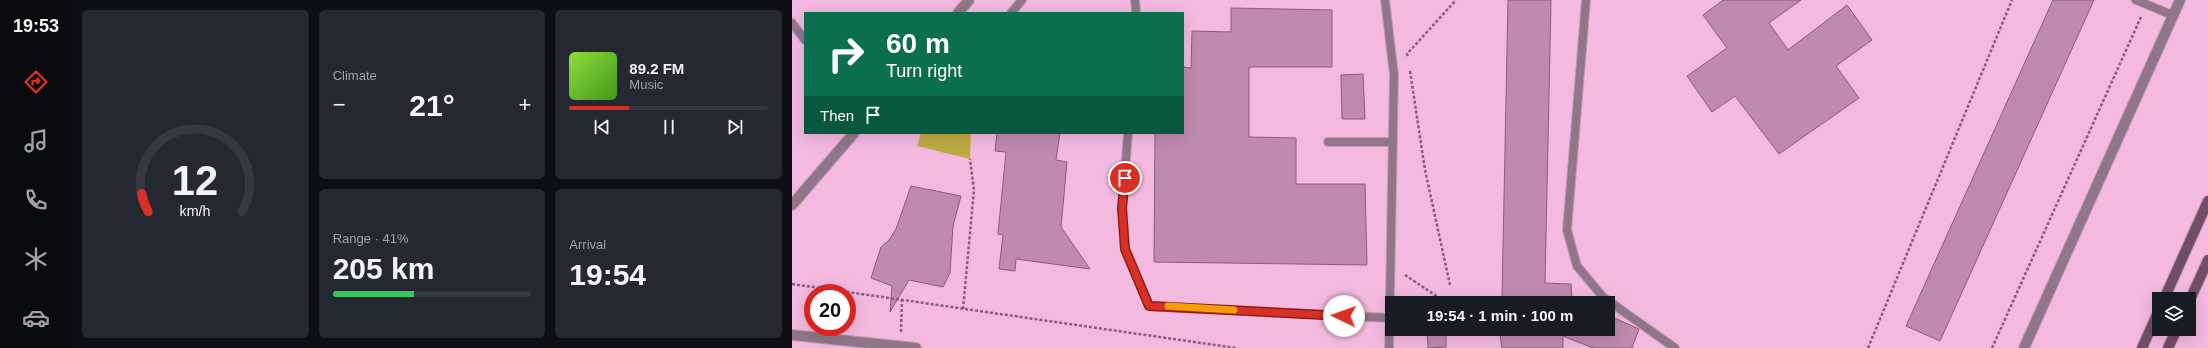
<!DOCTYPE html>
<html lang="en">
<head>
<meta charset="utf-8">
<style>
  :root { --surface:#171b24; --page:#242831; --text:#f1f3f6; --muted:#9ea1a6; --line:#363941; --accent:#d93025 }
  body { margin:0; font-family:Helvetica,sans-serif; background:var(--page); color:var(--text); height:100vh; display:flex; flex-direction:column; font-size:15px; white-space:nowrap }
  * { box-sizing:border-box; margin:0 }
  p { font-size:13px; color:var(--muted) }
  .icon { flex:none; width:22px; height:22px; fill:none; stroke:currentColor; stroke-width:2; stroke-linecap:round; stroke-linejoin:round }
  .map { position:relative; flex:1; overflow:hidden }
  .side { display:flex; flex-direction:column; gap:10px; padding:10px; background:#0d0f14; width:720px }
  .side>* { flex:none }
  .guide { position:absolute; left:12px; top:12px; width:380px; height:122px; border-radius:0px; box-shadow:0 4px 16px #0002; background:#0b6e4f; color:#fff; overflow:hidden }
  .fabs { position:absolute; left:1360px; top:292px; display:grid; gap:8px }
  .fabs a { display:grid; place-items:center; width:44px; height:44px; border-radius:0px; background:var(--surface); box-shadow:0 4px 16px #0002; font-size:20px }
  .speed { position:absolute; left:12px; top:284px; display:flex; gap:8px; font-size:20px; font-weight:700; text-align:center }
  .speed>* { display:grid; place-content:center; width:52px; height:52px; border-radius:50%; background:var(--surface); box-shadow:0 4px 16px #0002; line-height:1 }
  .speed .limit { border:6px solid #d22; background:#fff; color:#111 }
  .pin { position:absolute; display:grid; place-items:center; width:34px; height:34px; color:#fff; margin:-17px; border:2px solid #fff; border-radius:50%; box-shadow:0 1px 4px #0007 }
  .me { position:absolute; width:44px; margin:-22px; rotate:273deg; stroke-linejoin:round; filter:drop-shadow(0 0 3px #0008) }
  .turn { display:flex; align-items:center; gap:14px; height:84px; padding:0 16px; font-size:18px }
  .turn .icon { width:52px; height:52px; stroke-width:2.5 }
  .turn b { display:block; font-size:28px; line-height:34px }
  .then { display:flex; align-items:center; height:38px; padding:0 16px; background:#0003; gap:8px; font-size:15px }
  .big { font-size:30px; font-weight:700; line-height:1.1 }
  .side .card { flex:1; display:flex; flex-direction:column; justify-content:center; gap:6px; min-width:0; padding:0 14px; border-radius:6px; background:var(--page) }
  .side .dial { align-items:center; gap:0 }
  .dial svg { height:104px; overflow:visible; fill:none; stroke:var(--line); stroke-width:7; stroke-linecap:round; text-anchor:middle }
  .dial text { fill:var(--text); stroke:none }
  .song { display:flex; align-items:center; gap:12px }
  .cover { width:48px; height:48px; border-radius:6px; background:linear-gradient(135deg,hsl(90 70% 55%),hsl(100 70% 35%)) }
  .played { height:4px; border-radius:2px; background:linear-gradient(90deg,var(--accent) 30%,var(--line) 30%) }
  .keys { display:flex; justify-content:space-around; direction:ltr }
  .heat { display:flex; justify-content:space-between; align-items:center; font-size:22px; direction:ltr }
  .charge { height:6px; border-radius:3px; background:linear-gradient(90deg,#34c759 41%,var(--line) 0) }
  .side .tiles { flex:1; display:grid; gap:10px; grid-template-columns:repeat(3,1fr) }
  .card:first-child { grid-row:span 2 }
  .trip { position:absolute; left:593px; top:296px; width:230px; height:40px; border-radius:0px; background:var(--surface); box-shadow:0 4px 16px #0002; font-weight:700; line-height:40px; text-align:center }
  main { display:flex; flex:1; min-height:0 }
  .tab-bar { display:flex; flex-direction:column; width:72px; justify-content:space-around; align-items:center; background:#090b0e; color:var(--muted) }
  .tab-bar .icon { width:28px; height:28px }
  .tab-bar .selected { color:var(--accent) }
  .tab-bar b { font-size:18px; color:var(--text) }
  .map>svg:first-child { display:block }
</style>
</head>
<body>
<main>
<nav class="tab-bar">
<b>19:53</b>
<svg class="icon selected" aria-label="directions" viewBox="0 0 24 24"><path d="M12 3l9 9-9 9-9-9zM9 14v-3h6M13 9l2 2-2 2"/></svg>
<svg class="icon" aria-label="music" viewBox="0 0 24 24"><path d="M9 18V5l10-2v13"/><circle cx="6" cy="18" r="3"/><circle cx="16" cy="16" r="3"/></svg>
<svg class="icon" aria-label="phone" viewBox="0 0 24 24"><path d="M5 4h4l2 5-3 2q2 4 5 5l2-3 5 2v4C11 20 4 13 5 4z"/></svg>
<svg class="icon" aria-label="climate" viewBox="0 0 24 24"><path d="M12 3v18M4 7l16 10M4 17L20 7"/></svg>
<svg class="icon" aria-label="car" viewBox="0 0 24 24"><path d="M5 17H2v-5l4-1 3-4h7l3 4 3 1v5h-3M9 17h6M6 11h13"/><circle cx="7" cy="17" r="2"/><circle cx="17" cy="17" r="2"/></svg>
</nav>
<section class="side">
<div class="tiles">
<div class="card dial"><svg viewBox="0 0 100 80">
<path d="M14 69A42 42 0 1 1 86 69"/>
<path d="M14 69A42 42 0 0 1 9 55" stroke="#d93025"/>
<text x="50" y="56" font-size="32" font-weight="700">12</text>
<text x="50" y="72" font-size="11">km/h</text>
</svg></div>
<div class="card"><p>Climate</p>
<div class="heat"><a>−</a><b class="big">21°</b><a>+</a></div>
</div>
<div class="card">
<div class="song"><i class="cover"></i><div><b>89.2 FM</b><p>Music</p></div></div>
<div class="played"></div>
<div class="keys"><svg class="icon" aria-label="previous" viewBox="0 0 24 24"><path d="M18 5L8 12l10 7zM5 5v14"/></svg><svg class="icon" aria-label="pause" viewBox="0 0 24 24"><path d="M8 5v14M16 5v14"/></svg><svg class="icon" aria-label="next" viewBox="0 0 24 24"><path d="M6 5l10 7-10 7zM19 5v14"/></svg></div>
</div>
<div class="card"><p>Range · 41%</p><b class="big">205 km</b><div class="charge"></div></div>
<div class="card"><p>Arrival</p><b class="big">19:54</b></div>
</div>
</section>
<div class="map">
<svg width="1416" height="348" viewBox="0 0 1416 348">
  <rect width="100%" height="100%" fill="#f3b9df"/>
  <!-- green -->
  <path fill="#bdab42" d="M 129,133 L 179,133 L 178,159 L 125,146 Z"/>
  <!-- building -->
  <g fill="#c089ae" stroke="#8e5a7d">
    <path d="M 716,0 L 759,0 L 753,283 L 779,284 L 780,299 L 788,303 L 705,303 L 704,300 L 710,298 Z"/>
    <path d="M 931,0 L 1009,0 L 977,23 L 996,50 L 1055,5 L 1080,40 L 1044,66 L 1067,98 L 987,154 L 943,96 L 920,112 L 895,76 L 935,48 L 911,15 Z"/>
    <path d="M 1261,0 L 1302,0 L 1148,341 L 1114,326 Z"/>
    <path d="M 439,8 L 540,10 L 540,67 L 457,67 L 457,137 L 504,138 L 504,184 L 573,184 L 575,265 L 362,262 L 363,133 L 391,133 L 391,67 L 399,68 L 400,31 L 439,32 Z"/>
    <path d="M 571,74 L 573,119 L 550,119 L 549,75 Z"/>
    <path d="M 205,133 L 268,133 L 264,160 L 275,162 L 269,227 L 298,269 L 224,259 L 223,271 L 207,269 L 211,235 L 206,234 L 214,152 L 203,151 Z"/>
    <path d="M 119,186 L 169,196 L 161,226 L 158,273 L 151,287 L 117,280 L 98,312 L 100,286 L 79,278 L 89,247 L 97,240 L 104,229 Z"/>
    <path d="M 816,315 L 847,329 L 840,348 L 801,348 L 771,336 L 771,348 L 710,348 L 707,329 L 816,329 Z"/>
    <path d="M 635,329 L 654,329 L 654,347 L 636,348 Z"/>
  </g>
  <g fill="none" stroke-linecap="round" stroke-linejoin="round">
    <defs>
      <g id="service">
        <path d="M 343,0 L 344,13"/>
        <path d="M 593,0 L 602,75 L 597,348"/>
        <path d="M 794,0 L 775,230 L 785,266 L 811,297 L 883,348"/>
        <path d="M 1344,0 L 1380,15"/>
        <path d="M 219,13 L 230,0"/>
        <path d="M 0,23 L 13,40"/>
        <path d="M 336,133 L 330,208 L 333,249 L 357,306 L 598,318"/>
        <path d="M 536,142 L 601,142"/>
      </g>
      <g id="minor">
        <path d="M 166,13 L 177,0"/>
        <path d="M 0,205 L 62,133"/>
        <path d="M 0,335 L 124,348"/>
        <path d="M 1232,348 L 1388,0"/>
      </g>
      <g id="secondary">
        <path d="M 1372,299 L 1416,201"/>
        <path d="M 1397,302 L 1416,260"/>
        <path d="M 1350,348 L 1367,310"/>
        <path d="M 1376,348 L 1385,329"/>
      </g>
    </defs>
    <!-- service casing -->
    <use href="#service" stroke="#cb99ba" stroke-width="10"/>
    <!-- minor casing -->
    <use href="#minor" stroke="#cb99ba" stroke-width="12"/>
    <!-- secondary casing -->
    <use href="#secondary" stroke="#cb99ba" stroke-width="12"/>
    <!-- path -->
    <g stroke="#855f78" stroke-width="2.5" stroke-dasharray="3 2" stroke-linecap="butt">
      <path d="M 616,56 L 615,54 L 664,0"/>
      <path d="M 618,71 L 633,170 L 658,285"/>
      <path d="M 613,275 L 655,303"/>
      <path d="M 0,284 L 444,348"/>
      <path d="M 171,309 L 182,190 L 178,159"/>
      <path d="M 109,332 L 110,300"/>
      <path d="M 1076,348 L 1220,0"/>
      <path d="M 1200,348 L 1349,17"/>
    </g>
    <!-- service -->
    <use href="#service" stroke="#907787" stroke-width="8"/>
    <!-- minor -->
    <use href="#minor" stroke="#907787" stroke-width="10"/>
    <!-- secondary -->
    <use href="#secondary" stroke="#704e65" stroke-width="10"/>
  </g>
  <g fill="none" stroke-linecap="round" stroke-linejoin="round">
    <defs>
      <path id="route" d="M 333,178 L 330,208 L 333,249 L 357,306 L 552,316"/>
    </defs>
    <!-- route casing -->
    <use href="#route" stroke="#8d1f18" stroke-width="10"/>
    <!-- route -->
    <use href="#route" stroke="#d93025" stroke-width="7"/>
    <!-- slow -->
    <path stroke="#f59e0b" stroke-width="7" d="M 376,306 L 442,310"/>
  </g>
</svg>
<div class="fabs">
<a><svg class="icon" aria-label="layers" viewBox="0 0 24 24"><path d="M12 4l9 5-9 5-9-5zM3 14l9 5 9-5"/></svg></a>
</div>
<div class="speed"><div class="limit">20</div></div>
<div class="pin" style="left:333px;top:178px;background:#d93025"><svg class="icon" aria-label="arrive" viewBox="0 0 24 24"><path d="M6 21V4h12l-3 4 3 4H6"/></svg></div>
<svg class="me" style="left:552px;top:316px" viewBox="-20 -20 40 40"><circle r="19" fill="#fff"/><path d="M0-13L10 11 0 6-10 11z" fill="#d93025"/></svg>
<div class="trip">19:54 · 1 min · 100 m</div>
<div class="guide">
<div class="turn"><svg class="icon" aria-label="right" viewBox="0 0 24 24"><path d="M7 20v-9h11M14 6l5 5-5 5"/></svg><div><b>60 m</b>Turn right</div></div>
<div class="then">Then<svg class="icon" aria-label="arrive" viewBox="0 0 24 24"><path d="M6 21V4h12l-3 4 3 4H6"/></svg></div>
</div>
</div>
</main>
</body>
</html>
